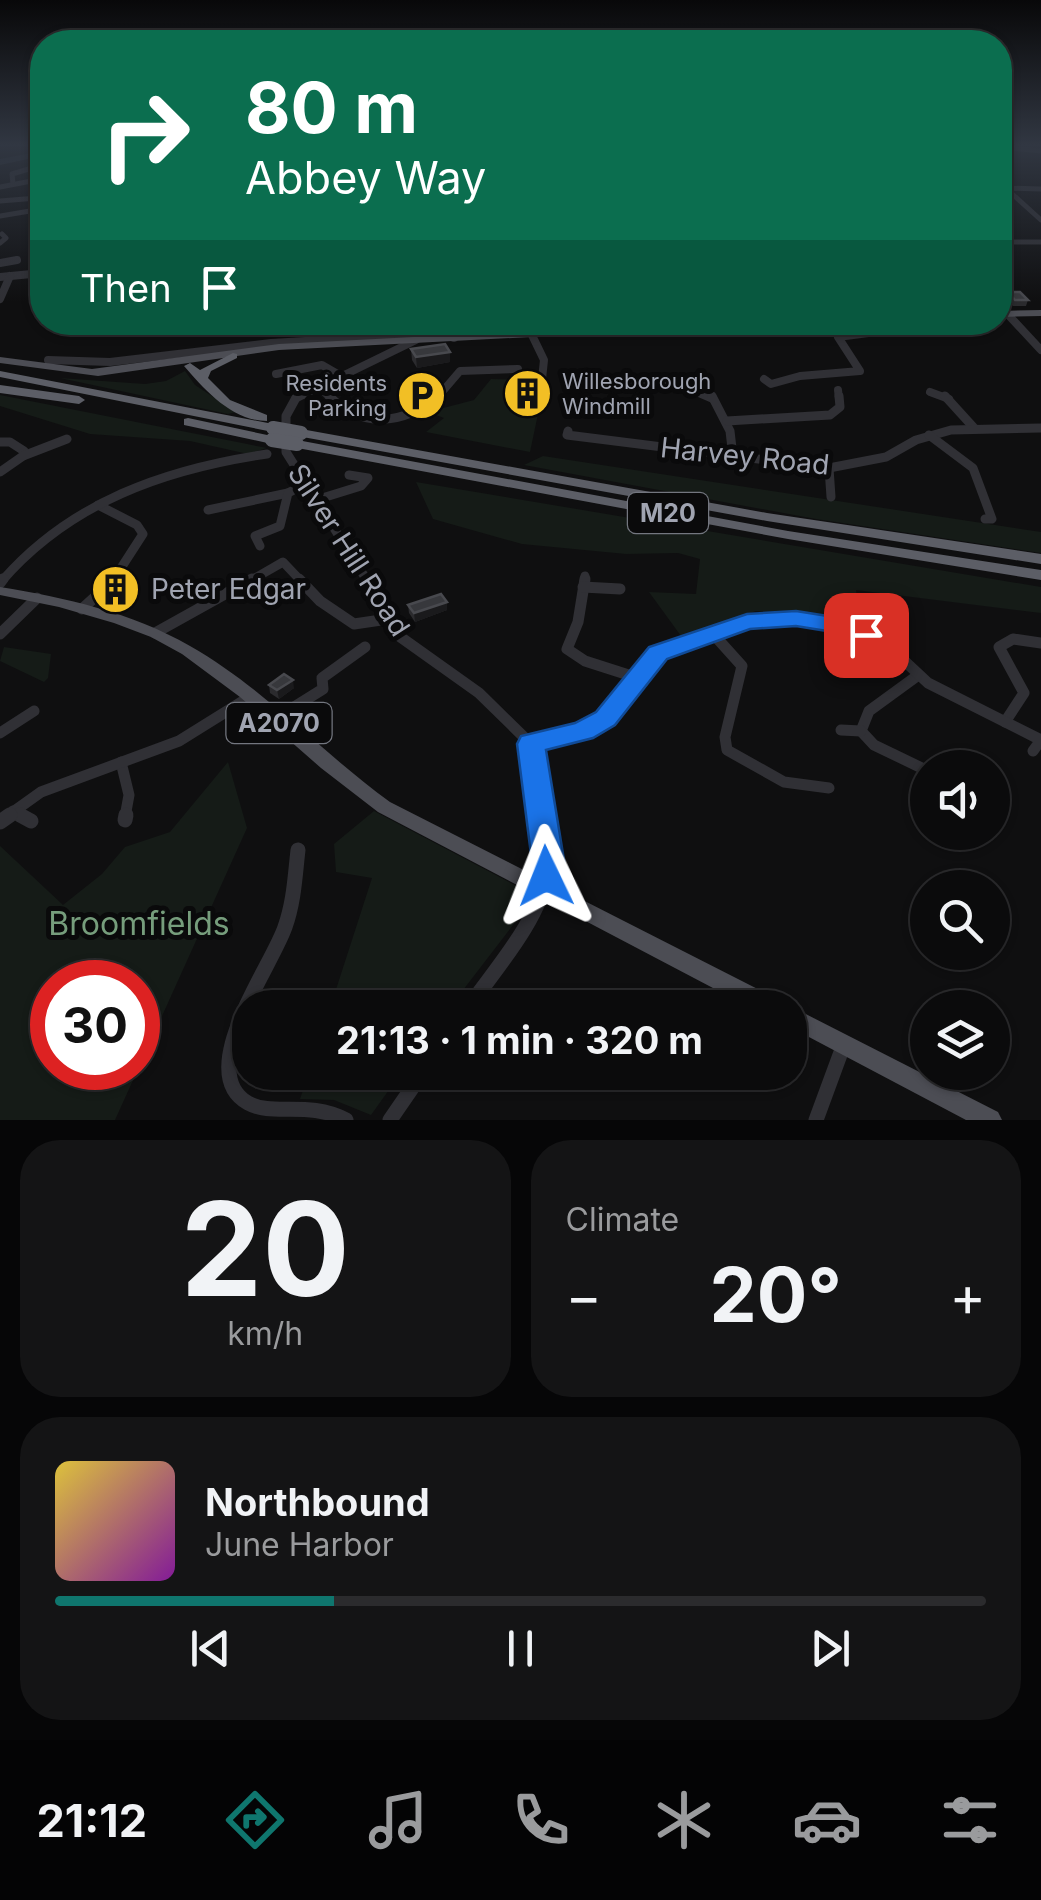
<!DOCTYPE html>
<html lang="en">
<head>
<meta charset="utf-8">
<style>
  :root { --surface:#0b0b0c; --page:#141415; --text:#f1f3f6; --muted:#9a9b9d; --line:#2b2b2d; --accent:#0f766e }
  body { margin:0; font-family:Inter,sans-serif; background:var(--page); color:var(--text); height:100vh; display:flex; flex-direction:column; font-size:38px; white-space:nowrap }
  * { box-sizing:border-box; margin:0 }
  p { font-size:32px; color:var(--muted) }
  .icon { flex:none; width:55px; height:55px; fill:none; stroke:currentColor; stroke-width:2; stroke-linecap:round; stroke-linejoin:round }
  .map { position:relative; height:1120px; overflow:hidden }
  .side { display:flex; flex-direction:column; gap:20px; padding:20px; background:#060607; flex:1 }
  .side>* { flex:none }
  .guide { position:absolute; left:30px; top:30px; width:982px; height:305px; border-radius:40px; box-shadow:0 2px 8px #0004,0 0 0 2px var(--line); background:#0b6e4f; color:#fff; overflow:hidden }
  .controls { position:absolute; left:910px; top:750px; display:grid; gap:20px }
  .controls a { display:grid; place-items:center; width:100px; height:100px; border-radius:50%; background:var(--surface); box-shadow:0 2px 8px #0004,0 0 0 2px var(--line); font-size:50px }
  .speed { position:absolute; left:30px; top:960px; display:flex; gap:20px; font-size:50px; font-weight:700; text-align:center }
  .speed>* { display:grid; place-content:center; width:130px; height:130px; border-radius:50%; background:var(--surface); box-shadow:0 2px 8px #0004,0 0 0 2px var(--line); line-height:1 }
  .speed .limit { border:15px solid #d22; background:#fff; color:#111 }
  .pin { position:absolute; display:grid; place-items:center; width:85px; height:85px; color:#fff; margin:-42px; border-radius:20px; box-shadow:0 5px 15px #0006 }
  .me { position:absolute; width:110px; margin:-55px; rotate:358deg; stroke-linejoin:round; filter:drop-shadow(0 0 8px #0008) }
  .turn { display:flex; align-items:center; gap:35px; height:210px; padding:0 50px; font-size:45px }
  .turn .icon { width:130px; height:130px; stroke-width:2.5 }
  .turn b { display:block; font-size:70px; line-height:85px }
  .then { display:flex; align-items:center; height:95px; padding:0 50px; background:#0003; gap:20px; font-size:38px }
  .big { font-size:75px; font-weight:700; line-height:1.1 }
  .side .card { flex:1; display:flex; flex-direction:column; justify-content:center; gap:15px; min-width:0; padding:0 35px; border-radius:40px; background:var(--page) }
  .side .dial { align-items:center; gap:0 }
  .dial b { font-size:130px; line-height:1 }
  .song { display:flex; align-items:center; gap:30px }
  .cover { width:120px; height:120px; border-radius:15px; background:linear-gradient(135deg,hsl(50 70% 55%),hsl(290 70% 35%)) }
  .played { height:10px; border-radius:5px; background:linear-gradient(90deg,var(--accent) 30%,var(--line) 30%) }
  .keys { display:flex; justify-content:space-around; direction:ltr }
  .heat { display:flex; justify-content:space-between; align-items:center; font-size:55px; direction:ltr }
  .side .tiles { flex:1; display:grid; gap:20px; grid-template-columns:1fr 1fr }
  .card:last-child { grid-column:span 2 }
  .trip { position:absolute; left:232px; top:990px; width:575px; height:100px; border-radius:40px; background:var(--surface); box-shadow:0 2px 8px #0004,0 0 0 2px var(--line); font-weight:700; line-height:100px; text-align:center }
  .menu { display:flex; height:160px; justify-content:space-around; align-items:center; background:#040405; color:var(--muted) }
  .menu .icon { width:70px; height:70px }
  .menu .on { color:var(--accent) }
  .menu b { font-size:45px; color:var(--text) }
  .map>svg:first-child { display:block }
</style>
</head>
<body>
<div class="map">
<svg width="1041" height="1120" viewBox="0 0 1041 1120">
  <rect width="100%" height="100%" fill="#0f0f10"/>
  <!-- green -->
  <g fill="#151b17" fill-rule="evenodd">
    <path d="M 185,371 L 195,385 L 236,412 L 228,414 L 60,378 L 145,384 L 166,381 Z"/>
    <path d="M 491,379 L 523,380 L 514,390 L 513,413 L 538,414 L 530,452 L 426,432 L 444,418 L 428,412 L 474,400 Z"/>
    <path d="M 0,395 L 267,448 L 248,454 L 190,441 L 90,434 L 0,406 Z"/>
    <path d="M 543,456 L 1041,532 L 1041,553 L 816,519 L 524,465 Z"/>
    <path d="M 416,482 L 1041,587 L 1041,613 L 856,590 L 860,621 L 756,611 L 681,636 L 649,592 L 696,594 L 700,559 L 678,553 L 626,554 L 522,544 L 433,519 Z"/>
    <path d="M 4,647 L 51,654 L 48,678 L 44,682 L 0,661 Z"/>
    <path d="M 228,762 L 247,828 L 115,1120 L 0,1120 L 0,846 L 63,905 L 102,874 L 125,847 L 170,832 ZM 52,982 L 138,982 L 138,1068 L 52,1068 Z"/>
    <path d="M 374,811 L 526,891 L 530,903 L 450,1007 L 330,1008 L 372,878 L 336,872 L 334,844 Z"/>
    <path d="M 309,1073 L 309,1072 L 401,1073 L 371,1115 L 334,1100 L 300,1099 Z"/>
  </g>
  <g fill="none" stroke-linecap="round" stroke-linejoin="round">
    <!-- river -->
    <path fill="#262c34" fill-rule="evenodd" d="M 42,151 L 42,156 L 0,165 L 0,159 Z"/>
    <!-- minor-far4 -->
    <g stroke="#303035" stroke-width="5">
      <path d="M 1000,147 L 1041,151"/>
      <path d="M 1000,183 L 1041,220"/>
      <path d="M 13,184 L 12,174 L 42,165"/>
      <path d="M 0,187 L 42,179"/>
      <path d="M 1002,188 L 1041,189"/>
      <path d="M 0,201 L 37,198"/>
      <path d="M 0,216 L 42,209"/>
      <path d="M 1000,242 L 1041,242"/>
      <path d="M 0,243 L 6,238 L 2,234"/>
    </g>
    <!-- minor-far3 -->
    <g stroke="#303035" stroke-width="8">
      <path d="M 0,263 L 17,260"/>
      <path d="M 0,277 L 42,273"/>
      <path d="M 0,299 L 10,276"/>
      <path d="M 1000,306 L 1041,350"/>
      <path d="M 452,322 L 454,338"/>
      <path d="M 531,333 L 544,360 L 540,398"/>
      <path d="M 48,360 L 110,362 L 271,343 L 440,333"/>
      <path d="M 276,374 L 322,365 L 341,376"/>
      <path d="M 764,379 L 771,384 L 800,376 L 860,371 L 838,337 L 876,332 L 871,322"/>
      <path d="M 318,386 L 332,399"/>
      <path d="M 629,386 L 678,384 L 713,399"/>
      <path d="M 838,390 L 839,399"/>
      <path d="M 930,392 L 949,399"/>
      <path d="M 295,399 L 416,340"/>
      <path d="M 436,399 L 460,371 L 518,369"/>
    </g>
    <!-- minor-far2 -->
    <g stroke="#303035" stroke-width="9">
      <path d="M 297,396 L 286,416 L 286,452 L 368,582"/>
      <path d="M 329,396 C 363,430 404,424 439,396"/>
      <path d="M 712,396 L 730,431 L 733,457"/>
      <path d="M 945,396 L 975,429"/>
      <path d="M 727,421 L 830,415 L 840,407 L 839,396"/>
      <path d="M 568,431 L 567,435 L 829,468 L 886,457 L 916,440 L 951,430 L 1041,428"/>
      <path d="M 929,435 L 973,468 L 992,519 L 985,519"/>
      <path d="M 0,442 L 10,442 L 24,451 L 23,456"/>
      <path d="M 829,468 L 831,497"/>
      <path d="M 0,472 L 23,456 L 67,439"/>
      <path d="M 319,499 L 361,486 L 368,478 L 349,475"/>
      <path d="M 98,505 L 137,525 L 143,534 L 112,582"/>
      <path d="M 208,510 L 288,493"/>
      <path d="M 260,546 L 255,536 L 280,526 L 288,493 L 305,484"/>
      <path d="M 1,582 C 70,502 165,469 267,454"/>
      <path d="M 248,582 L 283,562 L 302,582"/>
      <path d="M 584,582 L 585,576"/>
    </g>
    <!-- minor-far1 -->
    <g stroke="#303035" stroke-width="11">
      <path d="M 299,579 L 320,601 L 354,624 L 388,619"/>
      <path d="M 367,579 L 399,636 L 479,693 L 531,744 L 542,817"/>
      <path d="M 585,579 L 578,622 L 567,649 L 585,661 L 638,678"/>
      <path d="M 0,583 L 3,579"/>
      <path d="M 583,587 L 620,589"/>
      <path d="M 82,609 L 115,579"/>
      <path d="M 155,633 L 252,579"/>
      <path d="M 0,634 L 37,598"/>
      <path d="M 715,636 L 742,666 L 725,737 L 727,750 L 784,782 L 829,788"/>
      <path d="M 917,676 L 869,711 L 861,731 L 874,745 L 928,771"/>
      <path d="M 275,719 L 323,689 L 322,678 L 365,647"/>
      <path d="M 1005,722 L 1024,693 L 999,647 L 1013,639 L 1041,643"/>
      <path d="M 841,730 L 861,731"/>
      <path d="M 0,733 L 34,711"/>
      <path d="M 531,744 L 583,731 L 606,718 L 658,653 L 747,622 L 778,618 L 845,625 L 882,640 L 928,683 L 1041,740 L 1033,751"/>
      <path d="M 121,762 L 129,795 L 125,817"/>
      <path d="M 13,811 L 24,817"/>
      <path d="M 6,817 L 41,792 L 179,741 L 248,698"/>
    </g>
    <!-- minor -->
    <g stroke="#303035" stroke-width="15">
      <path d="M 20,815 L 31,821"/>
      <path d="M 125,820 L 126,815"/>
      <path d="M 0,822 L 10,815"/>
      <path d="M 298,850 C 295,876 294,902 285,927 C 272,966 193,1072 248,1103 C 273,1117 308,1100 346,1120"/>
      <path d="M 468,1008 C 496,968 540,920 548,870 C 551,853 544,832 541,815"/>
      <path d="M 390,1120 L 423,1072"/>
      <path d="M 816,1120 L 844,1044"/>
    </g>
    <!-- major -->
    <g fill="#4c4d54" fill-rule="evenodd">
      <path d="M 1041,310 L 1041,316 L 1000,317 L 1000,311 Z"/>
      <path d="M 699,322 L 769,322 L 765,325 L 279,350 L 98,376 L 0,363 L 0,357 L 92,369 L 279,344 Z"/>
      <path d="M 0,587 C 66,598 131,612 190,646 C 264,688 322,753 390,802 L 781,1001 L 784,1008 L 751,1008 L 378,812 L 321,768 L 240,697 L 182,654 L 151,637 L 114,623 L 59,607 L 0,595 Z"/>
      <path d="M 790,1006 L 998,1112 L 1002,1120 L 966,1120 L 790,1027 L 790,1008 L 786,1008 Z"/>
    </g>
    <!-- highway -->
    <g fill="#5c5e66" fill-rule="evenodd">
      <path d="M 233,353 L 237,354 L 237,358 L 211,371 L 208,378 L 230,400 L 267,415 L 267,421 C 232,421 205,390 184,366 L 190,363 L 200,370 Z"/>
      <path d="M 0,371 L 273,424 L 279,428 L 273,432 L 0,377 Z"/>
      <path d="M 0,385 L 79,396 L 85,400 L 79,404 L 0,393 Z"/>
      <path d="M 188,418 L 272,436 L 278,440 L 272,444 L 184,425 L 184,419 Z"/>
      <path d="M 301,429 L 767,513 L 1041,554 L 1041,564 L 767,521 L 297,436 L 297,430 Z"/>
      <path d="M 297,440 L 788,531 L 1041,570 L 1041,580 L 788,539 L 292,447 L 291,444 Z"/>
    </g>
    <!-- highway-bridge -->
    <g stroke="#5c5e66" stroke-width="14">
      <path d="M 273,428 L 301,433"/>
      <path d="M 272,440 L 297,444"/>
    </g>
  </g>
  <!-- wall -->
  <g fill="#2b2b2e">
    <path d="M 1008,292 L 1028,300 L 1026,306 L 1013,306 L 1006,298 Z"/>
    <path d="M 411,349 L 450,352 L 450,362 L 417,368 L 412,360 Z"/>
    <path d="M 127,583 L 125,586 L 126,590 L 118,598 L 109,597 L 107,588 Z"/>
    <path d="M 447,602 L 447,610 L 415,622 L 409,613 L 408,605 Z"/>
    <path d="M 269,685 L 294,688 L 279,699 L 270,693 Z"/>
  </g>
  <!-- shaded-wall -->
  <g fill="#1a1a1c">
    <path d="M 450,352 L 450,362 L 417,368 L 416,357 Z"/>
    <path d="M 125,575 L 127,583 L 125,586 L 126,590 L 118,598 L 115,590 L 119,581 Z"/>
    <path d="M 447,602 L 447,610 L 415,622 L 414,613 Z"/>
    <path d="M 293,680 L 294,688 L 279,699 L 277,690 Z"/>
  </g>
  <!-- building -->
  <g fill="#37383c" stroke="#48494e" stroke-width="2.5">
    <path d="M 1008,292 L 1020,292 L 1028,300 L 1015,300 Z"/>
    <path d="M 445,344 L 450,352 L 416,357 L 411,349 Z"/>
    <path d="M 125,575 L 119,581 L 123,582 L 115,590 L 107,588 Z"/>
    <path d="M 441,594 L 447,602 L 414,613 L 408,605 Z"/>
    <path d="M 284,674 L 293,680 L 277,690 L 269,685 Z"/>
  </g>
  <!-- sky -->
  <linearGradient id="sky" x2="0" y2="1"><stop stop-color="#080809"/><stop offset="0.48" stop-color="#313742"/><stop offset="1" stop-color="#313742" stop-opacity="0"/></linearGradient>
  <rect width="1041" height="302" fill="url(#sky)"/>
  <!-- route -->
  <path fill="#1a73e8" stroke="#114b97" stroke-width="2.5" d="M 796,611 L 853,620 L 878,635 L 866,643 L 839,633 L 796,626 L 750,629 L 667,659 L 615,725 L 593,738 L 546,750 L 565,866 L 557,886 L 546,890 L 535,886 L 517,744 L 521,736 L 575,723 L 596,712 L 649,647 L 747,614 Z"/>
  <!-- icons -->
  <defs>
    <symbol id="building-disc" viewBox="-11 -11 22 22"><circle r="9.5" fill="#f2bf25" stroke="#0a0a0b"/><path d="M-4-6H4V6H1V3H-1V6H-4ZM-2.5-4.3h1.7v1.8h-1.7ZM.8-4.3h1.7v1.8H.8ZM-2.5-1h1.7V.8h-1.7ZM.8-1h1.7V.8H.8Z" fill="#111"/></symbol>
    <symbol id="parking-disc" viewBox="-11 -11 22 22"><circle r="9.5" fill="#f2bf25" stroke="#0a0a0b"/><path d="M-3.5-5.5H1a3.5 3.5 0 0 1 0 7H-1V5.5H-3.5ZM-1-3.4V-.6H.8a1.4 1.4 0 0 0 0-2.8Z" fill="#111"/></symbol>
  </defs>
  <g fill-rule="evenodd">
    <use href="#building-disc" x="500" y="366" width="55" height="55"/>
    <use href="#parking-disc" x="394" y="368" width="55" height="55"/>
    <use href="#building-disc" x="88" y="562" width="55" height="55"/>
  </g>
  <g text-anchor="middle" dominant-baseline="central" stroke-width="10" stroke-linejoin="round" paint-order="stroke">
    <!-- far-poi labels -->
    <g font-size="22" fill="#a0a4b1" stroke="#0a0a0b" text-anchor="start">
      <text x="562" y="381">Willesborough<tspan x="562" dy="25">Windmill</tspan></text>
      <text x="387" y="383" text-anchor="end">Residents<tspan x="387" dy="25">Parking</tspan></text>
    </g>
    <!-- shield labels -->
    <g fill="#0a0a0b" stroke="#73767f" stroke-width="2.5">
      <rect x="628" y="493" width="80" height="40" rx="8"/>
      <rect x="226.5" y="703" width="105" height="40" rx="8"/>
    </g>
    <g font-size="25" font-weight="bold" fill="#a0a4b1">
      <text x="668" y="513">M20</text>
      <text x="279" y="723">A2070</text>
    </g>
    <!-- street labels -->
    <g font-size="28" fill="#a0a4b1" stroke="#0a0a0b">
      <text transform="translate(745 456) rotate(6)">Harvey Road</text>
      <text transform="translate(349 550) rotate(57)">Silver Hill Road</text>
    </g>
    <!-- poi labels -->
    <g font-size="28" fill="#a0a4b1" stroke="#0a0a0b" text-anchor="start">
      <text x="151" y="589">Peter Edgar</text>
    </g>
    <!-- near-park labels -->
    <g font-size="32" fill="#769d7c" stroke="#0a0a0b">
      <text x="139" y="923">Broomfields</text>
    </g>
  </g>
</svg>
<div class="controls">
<a><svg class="icon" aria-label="sound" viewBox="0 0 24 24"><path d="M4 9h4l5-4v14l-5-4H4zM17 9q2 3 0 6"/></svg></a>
<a><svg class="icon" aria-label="search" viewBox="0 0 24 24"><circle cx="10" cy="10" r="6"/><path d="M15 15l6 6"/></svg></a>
<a><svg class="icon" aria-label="layers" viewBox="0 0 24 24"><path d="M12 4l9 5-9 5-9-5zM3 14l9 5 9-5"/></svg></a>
</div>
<div class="speed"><div class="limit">30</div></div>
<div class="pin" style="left:866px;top:635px;background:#d93025"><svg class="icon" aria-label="arrive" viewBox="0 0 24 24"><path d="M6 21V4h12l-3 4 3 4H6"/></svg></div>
<svg class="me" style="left:546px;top:876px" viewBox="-20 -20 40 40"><path d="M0-17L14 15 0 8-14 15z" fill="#1a73e8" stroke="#fff" stroke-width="4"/></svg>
<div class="trip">21:13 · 1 min · 320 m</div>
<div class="guide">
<div class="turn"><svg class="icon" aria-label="right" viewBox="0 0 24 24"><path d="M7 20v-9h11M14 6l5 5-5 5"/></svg><div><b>80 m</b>Abbey Way</div></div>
<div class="then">Then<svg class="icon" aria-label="arrive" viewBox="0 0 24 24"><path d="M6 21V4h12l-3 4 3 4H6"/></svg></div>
</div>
</div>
<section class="side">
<div class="tiles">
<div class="card dial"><b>20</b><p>km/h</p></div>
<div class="card"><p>Climate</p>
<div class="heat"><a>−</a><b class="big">20°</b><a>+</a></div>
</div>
<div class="card">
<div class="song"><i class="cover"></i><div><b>Northbound</b><p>June Harbor</p></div></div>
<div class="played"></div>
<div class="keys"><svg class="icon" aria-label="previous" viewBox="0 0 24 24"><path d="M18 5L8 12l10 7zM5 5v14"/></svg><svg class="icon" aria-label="pause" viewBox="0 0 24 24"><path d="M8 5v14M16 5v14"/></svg><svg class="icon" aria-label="next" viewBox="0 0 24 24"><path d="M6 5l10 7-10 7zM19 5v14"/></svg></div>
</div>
</div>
</section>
<nav class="menu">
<b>21:12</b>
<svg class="icon on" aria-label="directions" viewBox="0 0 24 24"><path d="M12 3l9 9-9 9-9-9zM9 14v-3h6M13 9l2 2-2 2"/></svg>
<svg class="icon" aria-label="music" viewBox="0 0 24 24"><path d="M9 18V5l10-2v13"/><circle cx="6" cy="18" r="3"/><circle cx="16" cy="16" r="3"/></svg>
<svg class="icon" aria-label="phone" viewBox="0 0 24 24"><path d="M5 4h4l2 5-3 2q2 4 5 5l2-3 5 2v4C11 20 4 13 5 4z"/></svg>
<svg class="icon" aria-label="climate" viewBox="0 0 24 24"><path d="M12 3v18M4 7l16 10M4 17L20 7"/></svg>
<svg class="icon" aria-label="car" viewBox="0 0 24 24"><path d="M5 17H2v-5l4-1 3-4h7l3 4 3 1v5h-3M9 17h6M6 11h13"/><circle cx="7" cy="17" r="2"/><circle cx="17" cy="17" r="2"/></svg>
<svg class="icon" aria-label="filters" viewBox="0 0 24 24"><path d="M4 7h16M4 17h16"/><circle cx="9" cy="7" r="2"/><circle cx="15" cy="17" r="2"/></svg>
</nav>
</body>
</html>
